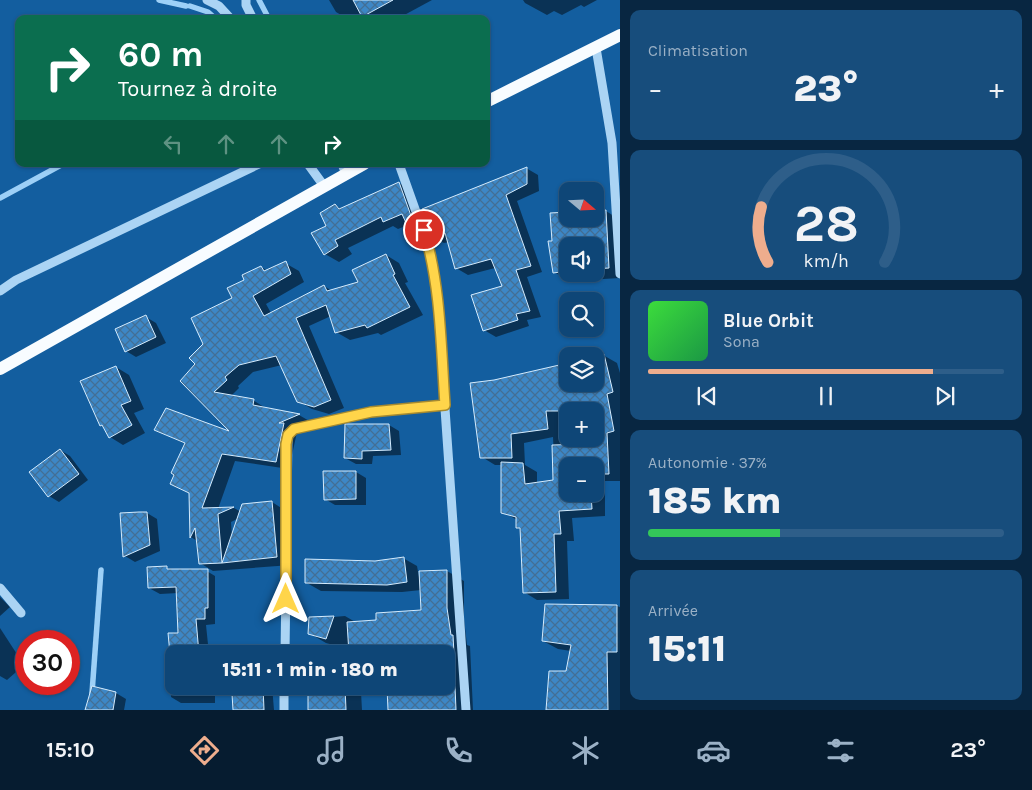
<!DOCTYPE html>
<html lang="fr">
<head>
<meta charset="utf-8">
<style>
  :root { --surface:#0e4677; --page:#174d7c; --text:#f1f3f6; --muted:#9bb1c6; --line:#2e5e89; --accent:#eead8d }
  body { margin:0; font-family:Karla,sans-serif; background:var(--page); color:var(--text); height:100vh; display:flex; flex-direction:column; font-size:19px; white-space:nowrap }
  * { box-sizing:border-box; margin:0 }
  p { font-size:16px; color:var(--muted) }
  .icon { flex:none; width:28px; height:28px; fill:none; stroke:currentColor; stroke-width:2; stroke-linecap:round; stroke-linejoin:round }
  .map { position:relative; flex:1; overflow:hidden }
  .drawer { display:flex; flex-direction:column; gap:10px; padding:10px; background:#082641; width:412px }
  .drawer>* { flex:none }
  .top-card { position:absolute; left:15px; top:15px; width:475px; height:152px; border-radius:10px; box-shadow:0 1px 4px #0004,0 0 0 1px var(--line); background:#0b6e4f; color:#fff; overflow:hidden }
  .needle { width:32px; rotate:109deg }
  .buttons { position:absolute; left:559px; top:182px; display:grid; gap:10px }
  .buttons a { display:grid; place-items:center; width:45px; height:45px; border-radius:10px; background:var(--surface); box-shadow:0 1px 4px #0004,0 0 0 1px var(--line); font-size:25px }
  .speed { position:absolute; left:15px; top:630px; display:flex; gap:10px; font-size:25px; font-weight:700; text-align:center }
  .speed>* { display:grid; place-content:center; width:65px; height:65px; border-radius:50%; background:var(--surface); box-shadow:0 1px 4px #0004,0 0 0 1px var(--line); line-height:1 }
  .speed .limit { border:8px solid #d22; background:#fff; color:#111 }
  .pin { position:absolute; display:grid; place-items:center; width:42px; height:42px; color:#fff; margin:-21px; border:2px solid #fff; border-radius:50%; box-shadow:0 1px 5px #0007 }
  .me { position:absolute; width:55px; margin:-28px; rotate:0deg; stroke-linejoin:round; filter:drop-shadow(0 0 4px #0008) }
  .turn { display:flex; align-items:center; gap:18px; height:105px; padding:0 20px; font-size:22px }
  .turn .icon { width:65px; height:65px; stroke-width:2.5 }
  .turn b { display:block; font-size:35px; line-height:42px }
  .lanes { display:flex; align-items:center; height:48px; padding:0 20px; background:#0003; justify-content:center; gap:25px; direction:ltr }
  .lanes .off { opacity:.35 }
  .big { font-size:38px; font-weight:800; line-height:1.1 }
  .drawer .card { flex:1; display:flex; flex-direction:column; justify-content:center; gap:8px; min-width:0; padding:0 18px; border-radius:10px; background:var(--page) }
  .drawer .dial { align-items:center; gap:0 }
  .dial svg { height:130px; overflow:visible; fill:none; stroke:var(--line); stroke-width:7; stroke-linecap:round; text-anchor:middle }
  .dial text { fill:var(--text); stroke:none }
  .song { display:flex; align-items:center; gap:15px }
  .cover { width:60px; height:60px; border-radius:8px; background:linear-gradient(135deg,hsl(120 70% 55%),hsl(140 70% 35%)) }
  .played { height:5px; border-radius:2px; background:linear-gradient(90deg,var(--accent) 80%,var(--line) 80%) }
  .keys { display:flex; justify-content:space-around; direction:ltr }
  .heat { display:flex; justify-content:space-between; align-items:center; font-size:28px; direction:ltr }
  .charge { height:8px; border-radius:4px; background:linear-gradient(90deg,#34c759 37%,var(--line) 0) }
  .trip { position:absolute; left:165px; top:645px; width:290px; height:50px; border-radius:10px; background:var(--surface); box-shadow:0 1px 4px #0004,0 0 0 1px var(--line); font-weight:800; line-height:50px; text-align:center }
  .tabs { display:flex; height:80px; justify-content:space-around; align-items:center; background:#061c30; color:var(--muted) }
  .tabs .icon { width:35px; height:35px }
  .tabs .on { color:var(--accent) }
  .tabs b { font-size:22px; color:var(--text) }
  main { display:flex; flex:1; min-height:0 }
  .map>svg:first-child { display:block }
</style>
</head>
<body>
<main>
<div class="map">
<svg width="620" height="710" viewBox="0 0 620 710">
  <defs>
    <pattern id="building-cross-hatch" width="8" height="8" patternUnits="userSpaceOnUse" patternTransform="scale(1.25)"><rect width="8" height="8" fill="#3d87c6"/><path d="M0 0l8 8M0 8l8-8" fill="none" stroke="#436f95"/></pattern>
  </defs>
  <rect width="100%" height="100%" fill="#135e9f"/>
  <!-- shadow -->
  <g fill="#0007" fill-rule="evenodd">
    <path d="M 329,0 L 432,0 L 397,19 L 348,19 L 336,12 Z"/>
    <path d="M 523,0 L 597,0 L 584,7 L 581,5 L 562,15 L 554,11 L 547,15 L 525,3 Z"/>
    <path d="M 526,168 L 538,175 L 539,191 L 517,201 L 542,272 L 527,277 L 541,317 L 527,320 L 529,326 L 496,337 L 484,330 L 503,287 L 495,268 L 468,275 L 456,268 L 449,242 L 444,243 L 433,237 Z"/>
    <path d="M 399,183 L 413,191 L 430,250 L 416,242 L 408,225 L 398,229 L 393,226 L 348,248 L 352,254 L 339,262 L 325,254 L 328,226 L 335,206 L 342,209 Z"/>
    <path d="M 606,211 L 620,220 L 620,278 L 570,281 L 554,272 L 553,242 L 568,219 L 595,219 L 595,212 ZM 568,246 L 595,246 L 595,274 L 568,274 Z"/>
    <path d="M 386,255 L 399,263 L 408,282 L 405,283 L 423,315 L 381,335 L 378,333 L 350,340 L 336,332 L 331,316 L 309,326 L 344,408 L 329,414 L 312,409 L 298,401 L 282,365 L 253,372 L 238,386 L 239,388 L 231,396 L 253,400 L 267,409 L 299,415 L 311,422 L 297,432 L 289,469 L 235,461 L 218,509 L 234,508 L 241,512 L 272,502 L 286,511 L 291,565 L 213,571 L 200,563 L 197,541 L 191,537 L 191,494 L 171,484 L 186,444 L 156,430 L 233,434 L 197,364 L 205,344 L 245,281 L 261,267 L 268,271 L 285,263 L 299,271 L 304,282 L 266,304 L 271,313 L 324,286 L 332,291 L 360,283 ZM 239,518 L 232,537 L 231,522 Z"/>
    <path d="M 146,317 L 156,323 L 166,343 L 136,357 L 126,351 Z"/>
    <path d="M 603,355 L 617,363 L 620,373 L 620,481 L 605,481 L 605,516 L 572,518 L 574,541 L 567,541 L 569,599 L 537,600 L 524,592 L 521,530 L 517,527 L 517,520 L 503,512 L 503,465 L 495,465 L 482,457 L 568,384 L 595,384 ZM 568,411 L 595,411 L 595,439 L 568,439 ZM 553,437 L 555,481 L 537,484 L 537,472 L 525,465 L 524,443 ZM 568,466 L 595,466 L 595,494 L 568,494 Z"/>
    <path d="M 116,367 L 129,375 L 144,409 L 134,413 L 145,433 L 123,445 L 110,437 L 105,428 L 101,425 Z"/>
    <path d="M 389,425 L 399,431 L 401,455 L 373,456 L 372,464 L 356,464 L 345,458 Z"/>
    <path d="M 60,450 L 70,456 L 88,480 L 59,502 L 49,496 Z"/>
    <path d="M 356,472 L 366,478 L 366,505 L 335,505 L 325,499 Z"/>
    <path d="M 147,513 L 157,519 L 160,551 L 135,562 L 125,556 L 121,514 Z"/>
    <path d="M 403,558 L 417,566 L 419,577 L 447,571 L 464,581 L 464,619 L 467,645 L 470,646 L 473,710 L 390,710 L 389,692 L 361,692 L 362,710 L 309,710 L 309,686 L 446,686 L 446,654 L 346,654 L 345,648 L 326,643 L 309,633 L 310,619 L 345,616 L 357,623 L 378,621 L 422,611 L 421,590 L 402,592 L 321,591 L 307,583 L 375,562 Z"/>
    <path d="M 148,568 L 205,570 L 215,576 L 215,624 L 206,625 L 209,654 L 174,654 L 174,686 L 215,686 L 215,703 L 181,703 L 171,697 L 172,669 L 170,635 L 180,634 L 178,593 L 160,594 L 149,588 Z"/>
    <path d="M 0,597 L 10,607 L 0,616 Z"/>
    <path d="M 617,606 L 620,607 L 620,710 L 547,710 L 567,672 L 571,651 L 558,649 L 543,641 Z"/>
    <path d="M 0,628 L 24,665 L 7,680 L 0,676 Z"/>
    <path d="M 235,686 L 272,686 L 274,710 L 235,710 Z"/>
    <path d="M 116,693 L 126,699 L 124,710 L 88,710 Z"/>
  </g>
  <g fill="none" stroke-linecap="round" stroke-linejoin="round">
    <!-- stream -->
    <g stroke="#9dd0f7" stroke-width="5.5">
      <path d="M 159,0 L 186,6"/>
      <path d="M 259,0 L 269,19"/>
      <path d="M 190,6 L 208,12 L 216,19"/>
      <path d="M 0,198 L 63,164"/>
      <path d="M 92,693 L 101,570"/>
    </g>
  </g>
  <!-- building -->
  <g fill="url(#building-cross-hatch)" stroke="#d4ebfd">
    <path d="M 353,0 L 393,0 L 362,17 Z"/>
    <path d="M 527,167 L 527,184 L 506,195 L 531,266 L 516,270 L 530,311 L 516,314 L 518,320 L 483,331 L 471,295 L 502,286 L 491,259 L 455,269 L 445,233 L 432,237 L 422,209 Z"/>
    <path d="M 399,182 L 420,241 L 415,243 L 402,214 L 383,222 L 381,217 L 335,240 L 338,246 L 324,255 L 311,233 L 326,226 L 320,213 L 335,204 L 339,209 Z"/>
    <path d="M 606,210 L 609,268 L 595,269 L 595,246 L 568,246 L 568,271 L 553,273 L 548,241 L 552,241 L 550,213 L 568,212 L 568,219 L 595,219 L 595,211 Z"/>
    <path d="M 386,254 L 395,274 L 393,275 L 410,307 L 367,328 L 365,325 L 335,333 L 326,305 L 296,318 L 331,400 L 314,407 L 297,402 L 276,356 L 239,365 L 225,377 L 227,380 L 214,392 L 254,399 L 253,405 L 300,414 L 279,423 L 284,423 L 276,462 L 222,454 L 202,508 L 234,507 L 218,514 L 222,563 L 199,564 L 195,528 L 190,538 L 189,493 L 170,484 L 174,475 L 171,473 L 185,443 L 154,430 L 166,408 L 229,431 L 180,381 L 195,364 L 189,358 L 203,344 L 191,318 L 232,298 L 227,288 L 244,280 L 242,275 L 261,266 L 264,271 L 286,261 L 291,274 L 253,296 L 264,316 L 324,285 L 327,291 L 358,282 L 352,270 Z"/>
    <path d="M 146,315 L 156,337 L 125,352 L 115,329 Z"/>
    <path d="M 604,354 L 613,392 L 607,394 L 614,431 L 607,433 L 609,474 L 595,474 L 595,466 L 568,466 L 568,494 L 591,494 L 592,509 L 559,511 L 561,534 L 554,534 L 556,592 L 523,593 L 520,528 L 516,528 L 516,517 L 501,513 L 501,462 L 523,463 L 525,484 L 553,480 L 552,445 L 587,444 L 586,439 L 595,439 L 595,411 L 546,411 L 548,429 L 511,434 L 512,458 L 480,458 L 470,383 L 494,380 L 568,363 L 568,384 L 595,384 L 594,356 Z"/>
    <path d="M 116,366 L 131,401 L 121,405 L 132,425 L 109,438 L 102,425 L 100,426 L 80,381 Z"/>
    <path d="M 345,424 L 389,424 L 391,450 L 362,451 L 362,459 L 344,458 Z"/>
    <path d="M 60,449 L 79,474 L 48,497 L 29,472 Z"/>
    <path d="M 323,471 L 356,471 L 356,499 L 324,500 Z"/>
    <path d="M 272,501 L 277,557 L 222,563 L 242,504 Z"/>
    <path d="M 139,512 L 147,512 L 150,545 L 123,557 L 120,513 Z"/>
    <path d="M 404,557 L 407,582 L 387,585 L 305,583 L 305,559 L 375,561 Z"/>
    <path d="M 167,566 L 167,569 L 208,569 L 208,608 L 205,608 L 205,619 L 196,619 L 199,654 L 170,654 L 168,633 L 178,633 L 176,587 L 148,588 L 147,567 Z"/>
    <path d="M 447,570 L 447,608 L 451,635 L 453,635 L 454,654 L 349,654 L 347,622 L 376,620 L 376,613 L 421,610 L 419,571 Z"/>
    <path d="M 545,604 L 617,605 L 617,652 L 607,652 L 608,710 L 546,710 L 549,671 L 566,671 L 571,645 L 542,641 Z"/>
    <path d="M 334,616 L 326,639 L 308,634 L 309,617 Z"/>
    <path d="M 92,686 L 116,692 L 113,710 L 85,710 Z"/>
    <path d="M 234,686 L 263,686 L 264,710 L 233,710 L 232,694 L 235,694 Z"/>
    <path d="M 308,686 L 345,686 L 346,710 L 308,710 Z"/>
    <path d="M 446,686 L 455,686 L 456,710 L 388,710 L 387,687 Z"/>
  </g>
  <g fill="none" stroke-linecap="round" stroke-linejoin="round">
    <!-- minor -->
    <g stroke="#abd4f4" stroke-width="9">
      <path d="M 207,0 L 219,6 L 231,19"/>
      <path d="M 246,0 L 246,5 L 253,19"/>
      <path d="M 596,48 L 612,143 L 620,274"/>
      <path d="M 308,164 L 324,186"/>
      <path d="M 342,164 L 346,174"/>
      <path d="M 399,164 L 431,254 L 437,294 L 466,710"/>
      <path d="M 0,291 L 16,280 L 259,164"/>
      <path d="M 0,588 L 21,613"/>
      <path d="M 285,654 L 288,435 L 293,429 L 371,412 L 445,405"/>
      <path d="M 284,710 L 284,686"/>
    </g>
    <!-- major -->
    <g stroke="#f8fcff" stroke-width="12">
      <path d="M 486,102 L 620,35"/>
      <path d="M 0,369 L 364,164"/>
    </g>
  </g>
  <g fill="none" stroke-linecap="round" stroke-linejoin="round">
    <defs>
      <path id="route" d="M 286,599 L 286,444 L 288,435 L 294,429 L 371,412 L 445,405 C 441,347 441,287 424,230"/>
    </defs>
    <!-- route casing -->
    <use href="#route" stroke="#a68a30" stroke-width="12"/>
    <!-- route -->
    <use href="#route" stroke="#ffd54a" stroke-width="9"/>
  </g>
</svg>
<div class="buttons">
<a><svg class="needle" viewBox="-14 -14 28 28"><path d="M0-13l5 13h-10z" fill="#e53935"/><path d="M0 13l5-13h-10z" fill="#9bb1c6"/></svg></a>
<a><svg class="icon" aria-label="sound" viewBox="0 0 24 24"><path d="M4 9h4l5-4v14l-5-4H4zM17 9q2 3 0 6"/></svg></a>
<a><svg class="icon" aria-label="search" viewBox="0 0 24 24"><circle cx="10" cy="10" r="6"/><path d="M15 15l6 6"/></svg></a>
<a><svg class="icon" aria-label="layers" viewBox="0 0 24 24"><path d="M12 4l9 5-9 5-9-5zM3 14l9 5 9-5"/></svg></a>
<a>+</a>
<a>−</a>
</div>
<div class="speed"><div class="limit">30</div></div>
<div class="pin" style="left:424px;top:230px;background:#d93025"><svg class="icon" aria-label="arrive" viewBox="0 0 24 24"><path d="M6 21V4h12l-3 4 3 4H6"/></svg></div>
<svg class="me" style="left:286px;top:599px" viewBox="-20 -20 40 40"><path d="M0-17L14 15 0 8-14 15z" fill="#ffd54a" stroke="#fff" stroke-width="4"/></svg>
<div class="trip">15:11 · 1 min · 180 m</div>
<div class="top-card">
<div class="turn"><svg class="icon" aria-label="right" viewBox="0 0 24 24"><path d="M7 20v-9h11M14 6l5 5-5 5"/></svg><div><b>60 m</b>Tournez à droite</div></div>
<div class="lanes"><svg class="icon off" aria-label="left" viewBox="0 0 24 24"><path d="M17 20v-9H6M10 6l-5 5 5 5"/></svg><svg class="icon off" aria-label="ahead" viewBox="0 0 24 24"><path d="M12 20V5M6 11l6-6 6 6"/></svg><svg class="icon off" aria-label="ahead" viewBox="0 0 24 24"><path d="M12 20V5M6 11l6-6 6 6"/></svg><svg class="icon" aria-label="right" viewBox="0 0 24 24"><path d="M7 20v-9h11M14 6l5 5-5 5"/></svg></div>
</div>
</div>
<section class="drawer">
<div class="card"><p>Climatisation</p>
<div class="heat"><a>−</a><b class="big">23°</b><a>+</a></div>
</div>
<div class="card dial"><svg viewBox="0 0 100 80">
<path d="M14 69A42 42 0 1 1 86 69"/>
<path d="M14 69A42 42 0 0 1 10 35" stroke="#eead8d"/>
<text x="50" y="56" font-size="32" font-weight="700">28</text>
<text x="50" y="72" font-size="11">km/h</text>
</svg></div>
<div class="card">
<div class="song"><i class="cover"></i><div><b>Blue Orbit</b><p>Sona</p></div></div>
<div class="played"></div>
<div class="keys"><svg class="icon" aria-label="previous" viewBox="0 0 24 24"><path d="M18 5L8 12l10 7zM5 5v14"/></svg><svg class="icon" aria-label="pause" viewBox="0 0 24 24"><path d="M8 5v14M16 5v14"/></svg><svg class="icon" aria-label="next" viewBox="0 0 24 24"><path d="M6 5l10 7-10 7zM19 5v14"/></svg></div>
</div>
<div class="card"><p>Autonomie · 37%</p><b class="big">185 km</b><div class="charge"></div></div>
<div class="card"><p>Arrivée</p><b class="big">15:11</b></div>
</section>
</main>
<nav class="tabs">
<b>15:10</b>
<svg class="icon on" aria-label="directions" viewBox="0 0 24 24"><path d="M12 3l9 9-9 9-9-9zM9 14v-3h6M13 9l2 2-2 2"/></svg>
<svg class="icon" aria-label="music" viewBox="0 0 24 24"><path d="M9 18V5l10-2v13"/><circle cx="6" cy="18" r="3"/><circle cx="16" cy="16" r="3"/></svg>
<svg class="icon" aria-label="phone" viewBox="0 0 24 24"><path d="M5 4h4l2 5-3 2q2 4 5 5l2-3 5 2v4C11 20 4 13 5 4z"/></svg>
<svg class="icon" aria-label="climate" viewBox="0 0 24 24"><path d="M12 3v18M4 7l16 10M4 17L20 7"/></svg>
<svg class="icon" aria-label="car" viewBox="0 0 24 24"><path d="M5 17H2v-5l4-1 3-4h7l3 4 3 1v5h-3M9 17h6M6 11h13"/><circle cx="7" cy="17" r="2"/><circle cx="17" cy="17" r="2"/></svg>
<svg class="icon" aria-label="filters" viewBox="0 0 24 24"><path d="M4 7h16M4 17h16"/><circle cx="9" cy="7" r="2"/><circle cx="15" cy="17" r="2"/></svg>
<b>23°</b>
</nav>
</body>
</html>
